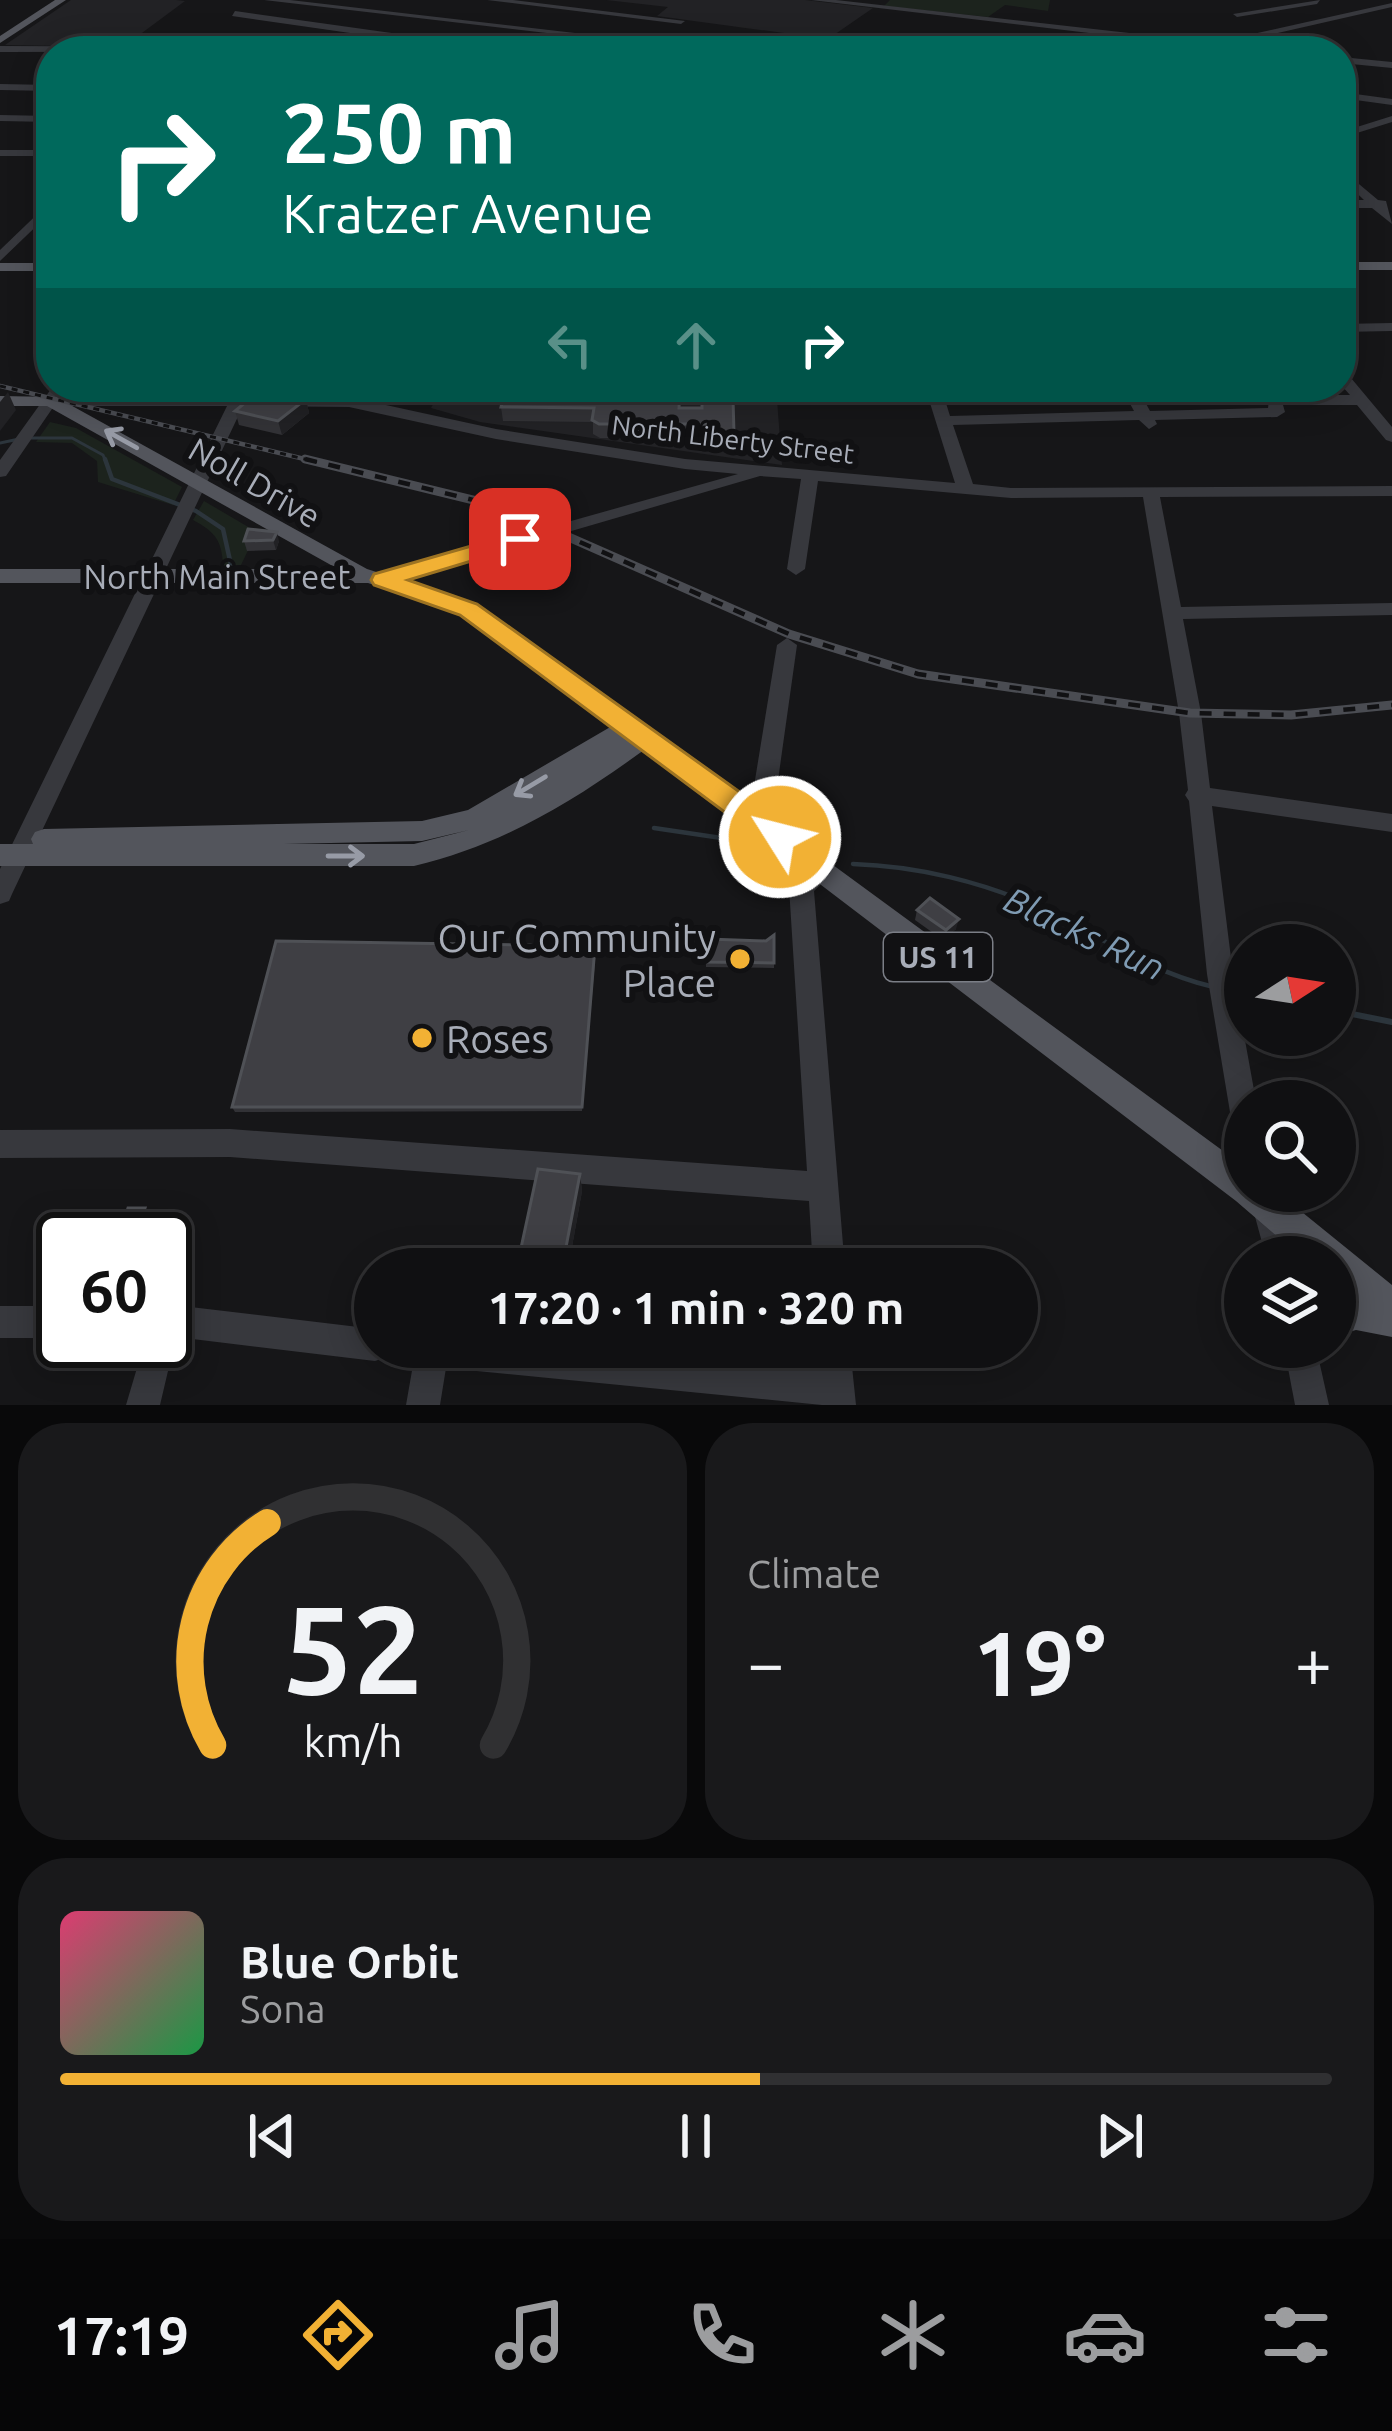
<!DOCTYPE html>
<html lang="en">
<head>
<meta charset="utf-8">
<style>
  :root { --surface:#101012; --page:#19191b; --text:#f1f3f6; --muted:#9c9d9f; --line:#303032; --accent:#f2b134 }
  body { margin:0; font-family:Ubuntu,sans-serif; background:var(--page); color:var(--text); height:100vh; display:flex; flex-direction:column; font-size:45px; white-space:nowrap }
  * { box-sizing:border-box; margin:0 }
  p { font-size:39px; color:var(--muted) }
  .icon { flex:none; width:66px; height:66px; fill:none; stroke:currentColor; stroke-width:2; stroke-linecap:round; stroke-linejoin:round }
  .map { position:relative; height:1405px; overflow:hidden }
  .side { display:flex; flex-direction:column; gap:18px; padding:18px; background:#09090a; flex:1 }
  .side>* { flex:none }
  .hud { position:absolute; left:36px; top:36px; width:1320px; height:366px; border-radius:48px; box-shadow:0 6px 30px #0003,0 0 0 3px var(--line); background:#00695c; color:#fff; overflow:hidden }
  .needle { width:78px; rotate:78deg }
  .buttons { position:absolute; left:1224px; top:924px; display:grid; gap:24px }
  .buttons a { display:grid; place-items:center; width:132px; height:132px; border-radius:50%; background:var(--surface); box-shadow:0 6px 30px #0003,0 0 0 3px var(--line); font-size:60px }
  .speed { position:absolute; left:36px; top:1212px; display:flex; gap:24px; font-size:60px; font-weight:700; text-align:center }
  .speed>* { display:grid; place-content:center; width:156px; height:156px; border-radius:50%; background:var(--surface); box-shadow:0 6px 30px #0003,0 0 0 3px var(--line); line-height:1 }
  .speed .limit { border:6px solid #111; border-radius:18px; background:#fff; color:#111 }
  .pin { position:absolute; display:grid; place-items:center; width:102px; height:102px; color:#fff; margin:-51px; border-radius:24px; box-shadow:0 6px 18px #0006 }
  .me { position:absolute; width:132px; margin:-66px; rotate:306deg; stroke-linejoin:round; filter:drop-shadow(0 0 9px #0008) }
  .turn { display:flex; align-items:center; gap:42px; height:252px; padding:0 48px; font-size:54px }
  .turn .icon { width:156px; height:156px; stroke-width:2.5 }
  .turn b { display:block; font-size:84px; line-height:102px }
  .lanes { display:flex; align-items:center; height:114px; padding:0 48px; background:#0003; justify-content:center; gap:60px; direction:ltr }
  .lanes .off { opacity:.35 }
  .big { font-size:90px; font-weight:700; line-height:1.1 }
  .side .card { flex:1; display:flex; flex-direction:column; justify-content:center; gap:18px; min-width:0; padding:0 42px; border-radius:48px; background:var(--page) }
  .side .dial { align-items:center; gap:0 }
  .dial svg { height:312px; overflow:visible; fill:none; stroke:var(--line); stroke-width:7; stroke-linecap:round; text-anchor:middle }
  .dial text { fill:var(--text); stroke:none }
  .song { display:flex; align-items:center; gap:36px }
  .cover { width:144px; height:144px; border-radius:18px; background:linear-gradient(135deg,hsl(340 70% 55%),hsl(140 70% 35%)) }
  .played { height:12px; border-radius:6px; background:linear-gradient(90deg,var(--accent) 55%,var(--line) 55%) }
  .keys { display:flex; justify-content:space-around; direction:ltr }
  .heat { display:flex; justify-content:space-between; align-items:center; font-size:66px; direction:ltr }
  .side .tiles { flex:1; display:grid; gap:18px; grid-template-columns:1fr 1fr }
  .card:last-child { grid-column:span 2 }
  .trip { position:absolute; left:354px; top:1248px; width:684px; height:120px; border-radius:60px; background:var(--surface); box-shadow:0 6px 30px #0003,0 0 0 3px var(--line); font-weight:700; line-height:120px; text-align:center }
  .tab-bar { display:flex; height:192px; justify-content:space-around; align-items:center; background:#060607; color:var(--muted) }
  .tab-bar .icon { width:84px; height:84px }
  .tab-bar .on { color:var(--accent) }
  .tab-bar b { font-size:54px; color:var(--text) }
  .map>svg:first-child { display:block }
</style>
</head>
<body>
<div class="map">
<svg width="1392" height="1405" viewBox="0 0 1392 1405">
  <rect width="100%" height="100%" fill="#161618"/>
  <!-- built -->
  <g fill="#222225">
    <path d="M 71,0 L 176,0 L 185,1 L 123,47 L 5,45 Z"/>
    <path d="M 606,0 L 805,0 L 873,8 L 828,39 L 657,16 L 668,7 Z"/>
    <path d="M 442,387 L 776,387 L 782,465 L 480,422 L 431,408 Z"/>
  </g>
  <!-- green -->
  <g fill="#1c231d">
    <path d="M 890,0 L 1050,0 L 1048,11 L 1005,5 L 988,17 L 884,6 Z"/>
    <path d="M 50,422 L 76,428 L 182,487 L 173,505 L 98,482 L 97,461 L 72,443 L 36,442 Z"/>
    <path d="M 204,501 L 257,532 L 241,565 L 223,566 C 222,540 215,532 193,520 Z"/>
  </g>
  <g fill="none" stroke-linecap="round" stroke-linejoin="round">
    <!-- stream-far2 -->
    <g stroke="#2c353c" stroke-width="3">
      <path d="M 31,438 L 72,438 L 103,455 L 106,462"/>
      <path d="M 0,443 L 19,439"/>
    </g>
    <!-- stream-far1 -->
    <g stroke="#2c353c" stroke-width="4.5">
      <path d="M 105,459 L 112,479 L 196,511 L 223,529 L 231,565"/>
      <path d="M 654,828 L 762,844"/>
      <path d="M 853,864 C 917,866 984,882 1042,909 C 1099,935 1148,971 1210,986"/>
      <path d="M 1335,1011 L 1352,1014"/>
    </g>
    <!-- stream -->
    <path stroke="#2c353c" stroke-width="6" d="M 1337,1011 L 1392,1022"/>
    <!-- minor -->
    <g fill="#37383d" fill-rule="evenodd">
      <path d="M 264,0 L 290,0 L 731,51 L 702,51 Z"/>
      <path d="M 487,0 L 513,0 L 685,21 L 681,24 Z"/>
      <path d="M 811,0 L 836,0 L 1227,44 L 1226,40 L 1392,3 L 1392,7 L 1230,44 L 1269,51 L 1240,51 Z"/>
      <path d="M 1320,0 L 1317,4 L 1237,17 L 1233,14 Z"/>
      <path d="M 235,11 L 406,35 L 410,38 L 406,41 L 232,16 Z"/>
      <path d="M 0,46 L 476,48 L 481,51 L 0,52 Z"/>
      <path d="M 1341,57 L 1392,62 L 1392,68 L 1341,63 Z"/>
      <path d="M 0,84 L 51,85 L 51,91 L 0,90 Z"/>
      <path d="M 1341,92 L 1392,99 L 1392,105 L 1341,98 Z"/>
      <path d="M 0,115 L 51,116 L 51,122 L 0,121 Z"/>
      <path d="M 1392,116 L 1392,122 L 1341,138 L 1341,132 Z"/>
      <rect x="0" y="150" width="51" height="6"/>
      <path d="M 1341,169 L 1378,200 L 1386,201 L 1392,224 L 1372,208 L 1341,208 L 1341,200 L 1364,200 L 1341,178 Z"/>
      <path d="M 51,201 L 51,212 L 0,261 L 0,250 Z"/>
      <path d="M 1392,323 L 1392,331 L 1341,332 L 1341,324 Z"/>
      <path d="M 1341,371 L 1346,372 L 1392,427 L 1392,442 L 1386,440 L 1357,405 L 1283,405 L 1285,412 L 1277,417 L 1155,420 L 1157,424 L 1149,429 L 1139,420 L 953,425 L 973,484 L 1011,488 L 1392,486 L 1392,496 L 1160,497 L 1181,607 L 1392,603 L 1392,615 L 1183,619 L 1201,713 L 1210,788 L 1392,814 L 1392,832 L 1212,806 L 1233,974 L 1256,1101 L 1245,1101 L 1245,1132 L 1235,1128 L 1231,1118 L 1207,974 L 1189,801 L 1185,795 L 1188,790 L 1179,713 L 1143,497 L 1011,498 L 818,481 L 805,569 L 796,575 L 787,569 L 801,479 L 760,476 L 383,586 L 376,584 L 374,580 L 376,576 L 738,474 L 685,469 L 496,439 L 349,407 L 243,406 L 12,894 L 9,901 L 0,904 L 0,869 L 227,406 L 54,406 L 6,476 L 0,477 L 0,460 L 51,389 L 61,389 L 61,396 L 232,397 L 237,389 L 242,387 L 250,392 L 247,397 L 349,397 L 496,429 L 685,459 L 955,483 L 925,387 L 941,387 L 950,416 L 1134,411 L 1121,387 L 1137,387 L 1150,411 L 1268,408 L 1269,400 L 1280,395 L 1350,395 L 1341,385 Z"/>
      <path d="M 787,638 L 797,645 L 772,823 L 768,829 L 752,829 L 748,823 L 777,645 Z"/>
      <path d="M 824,860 L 833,863 L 836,870 L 814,891 L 845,1269 L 813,1269 L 809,1201 L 230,1157 L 0,1158 L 0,1130 L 230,1129 L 807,1171 L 789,887 L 792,880 Z"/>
      <path d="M 1248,1191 L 1278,1191 L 1298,1257 L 1266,1257 Z"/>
      <path d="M 165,1304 L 375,1329 L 375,1347 L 572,1347 L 819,1370 L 818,1347 L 850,1347 L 856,1405 L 822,1405 L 446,1368 L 440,1405 L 406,1405 L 413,1365 L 381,1359 L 375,1361 L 176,1337 L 160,1405 L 126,1405 L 145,1341 L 165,1341 Z"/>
      <rect x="0" y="1306" width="63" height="32"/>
      <path d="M 1284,1347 L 1316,1347 L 1329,1405 L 1295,1405 Z"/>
    </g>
    <!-- major -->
    <g fill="#53555c" fill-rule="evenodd">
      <path d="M 55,0 L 66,0 L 0,43 L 0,36 Z"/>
      <rect x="1341" y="262" width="51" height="8"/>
      <rect x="0" y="263" width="51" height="8"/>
      <path d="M 0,396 L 56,397 L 367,569 L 477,604 L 1245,1167 L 1245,1191 L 1276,1191 L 1392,1285 L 1392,1337 L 1356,1330 L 1335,1336 L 1335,1299 L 1346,1295 L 1335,1285 L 1335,1257 L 1301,1257 L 1236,1201 L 644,750 C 571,803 502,845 414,866 L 0,866 L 0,844 L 33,844 L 31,839 L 35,832 L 44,829 L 422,821 L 468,810 L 612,726 L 461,614 L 368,583 L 0,583 L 0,569 L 338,569 L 47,406 L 0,406 ZM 469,830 L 414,844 L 284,844 L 422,841 Z"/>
      <path d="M 1282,1347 L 1320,1347 L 1313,1361 L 1300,1367 L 1287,1361 Z"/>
    </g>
    <defs>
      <path id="rail-far1" d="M 0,386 L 317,462"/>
      <path id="rail" d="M 305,459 L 498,506 L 789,634 L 918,674 L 1190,713 L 1291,715 L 1392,705"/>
    </defs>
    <!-- rail-far1 casing -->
    <use href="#rail-far1" stroke="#4a4c52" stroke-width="4.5"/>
    <!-- rail casing -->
    <use href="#rail" stroke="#4a4c52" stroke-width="9"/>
    <!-- rail-far1 -->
    <use href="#rail-far1" stroke="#111113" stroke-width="3" stroke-dasharray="6" stroke-linecap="butt"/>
    <!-- rail -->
    <use href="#rail" stroke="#111113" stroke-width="4.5" stroke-dasharray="12" stroke-linecap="butt"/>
  </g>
  <!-- wall -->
  <g fill="#323236">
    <path d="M 692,397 L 680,398 L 680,408 L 702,408 L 733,399 L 733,447 L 711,447 L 712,438 L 600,438 L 593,434 L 593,422 L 503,421 L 501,407 Z"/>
    <path d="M 306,399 L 309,413 L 282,435 L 239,425 L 235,411 Z"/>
    <path d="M 244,541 L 279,541 L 276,550 L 247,551 Z"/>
    <path d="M 917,910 L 956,929 L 943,940 L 915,920 Z"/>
    <path d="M 774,935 L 774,968 L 706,967 L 706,962 L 766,941 Z"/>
    <path d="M 596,950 L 582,1111 L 235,1112 L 232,1107 Z"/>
    <path d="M 580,1174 L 582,1191 L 568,1269 L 520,1269 L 518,1262 Z"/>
  </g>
  <!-- shaded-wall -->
  <g fill="#212124">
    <path d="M 680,387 L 692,387 L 692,397 L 680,398 Z"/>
    <path d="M 8,392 L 16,410 L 0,431 L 0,402 Z"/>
    <path d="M 306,399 L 309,413 L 282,435 L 278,421 Z"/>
    <path d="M 277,532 L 279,541 L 276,550 L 273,540 Z"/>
    <path d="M 959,919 L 956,929 L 943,940 L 946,930 Z"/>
    <path d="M 580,1174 L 582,1191 L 568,1269 L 562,1269 Z"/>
    <path d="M 145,1208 L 152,1217 L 153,1213 L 166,1230 L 164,1239 L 145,1239 L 143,1214 Z"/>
  </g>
  <!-- building -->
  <g fill="#3f3f44" stroke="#4f5156" stroke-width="3">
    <path d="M 506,387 L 680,387 L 679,408 L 702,408 L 702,399 L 733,399 L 734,433 L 712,433 L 712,424 L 599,424 L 592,420 L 594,408 L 501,407 Z"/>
    <path d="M 252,397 L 306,399 L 278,421 L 235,411 Z"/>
    <path d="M 248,529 L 277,532 L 273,540 L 244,541 Z"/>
    <path d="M 930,898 L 959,919 L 946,930 L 917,910 Z"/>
    <path d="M 774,935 L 774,963 L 706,962 L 708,939 L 766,941 Z"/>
    <path d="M 276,941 L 595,946 L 582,1107 L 232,1107 Z"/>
    <path d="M 538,1169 L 580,1174 L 562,1268 L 518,1262 Z"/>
    <path d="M 128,1208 L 145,1208 L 143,1214 L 153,1213 L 145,1239 L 108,1239 L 116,1215 L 126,1215 Z"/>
  </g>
  <!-- one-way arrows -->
  <defs><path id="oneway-shaft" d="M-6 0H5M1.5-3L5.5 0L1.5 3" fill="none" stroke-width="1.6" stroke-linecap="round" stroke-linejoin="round" transform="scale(3)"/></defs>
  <g stroke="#979ba6">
    <use href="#oneway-shaft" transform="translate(121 439) rotate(-151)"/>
    <use href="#oneway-shaft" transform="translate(530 786) rotate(149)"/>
    <use href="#oneway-shaft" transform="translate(346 856)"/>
  </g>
  <!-- route -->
  <path fill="#f2b134" stroke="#9d7322" stroke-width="3" d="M 520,532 L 532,539 L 528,544 L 408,580 L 477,604 L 790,828 L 795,837 L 790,845 L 769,845 L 460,615 L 374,585 L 371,580 L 374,574 Z"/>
  <!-- markers -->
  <g fill="#f2b134" stroke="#111113" stroke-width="4.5">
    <circle cx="740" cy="959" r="12"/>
    <circle cx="422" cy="1038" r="12"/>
  </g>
  <g text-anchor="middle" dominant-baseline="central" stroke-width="12" stroke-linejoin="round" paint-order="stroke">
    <!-- far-street labels -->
    <g font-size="27" fill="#a8adb8" stroke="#111113">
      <text transform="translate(733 439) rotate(7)">North Liberty Street</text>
    </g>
    <!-- shield labels -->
    <rect fill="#111113" stroke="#7b7e86" stroke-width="3" x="884" y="933" width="108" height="48" rx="9"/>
    <g font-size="30" font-weight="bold" fill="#a8adb8">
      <text x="938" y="957">US 11</text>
    </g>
    <!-- street labels -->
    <g font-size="33" fill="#a8adb8" stroke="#111113">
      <text transform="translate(255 482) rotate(30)">Noll Drive</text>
      <text x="217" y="576">North Main Street</text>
    </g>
    <!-- water labels -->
    <g font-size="36" font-style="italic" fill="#7f9bb3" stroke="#111113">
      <text transform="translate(1085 933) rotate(25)">Blacks Run</text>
    </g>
    <!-- near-poi labels -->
    <g font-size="39" fill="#a8adb8" stroke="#111113" text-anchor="end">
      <text x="716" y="937">Our Community<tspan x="716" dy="45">Place</tspan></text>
      <text x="446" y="1038" text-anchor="start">Roses</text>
    </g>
  </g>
</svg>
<div class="buttons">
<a><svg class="needle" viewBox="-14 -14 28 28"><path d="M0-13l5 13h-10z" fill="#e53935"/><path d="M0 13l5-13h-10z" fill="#9c9d9f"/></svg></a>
<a><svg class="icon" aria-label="search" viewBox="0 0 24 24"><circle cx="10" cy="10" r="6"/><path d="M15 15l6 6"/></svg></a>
<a><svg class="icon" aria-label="layers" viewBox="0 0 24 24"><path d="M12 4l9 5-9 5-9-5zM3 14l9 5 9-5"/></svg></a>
</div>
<div class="speed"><div class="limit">60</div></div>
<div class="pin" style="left:520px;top:539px;background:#d93025"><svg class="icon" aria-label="arrive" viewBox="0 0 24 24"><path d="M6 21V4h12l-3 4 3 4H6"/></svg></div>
<svg class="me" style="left:780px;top:837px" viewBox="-20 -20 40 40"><circle r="17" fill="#f2b134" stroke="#fff" stroke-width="3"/><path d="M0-11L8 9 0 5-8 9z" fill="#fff"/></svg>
<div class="trip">17:20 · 1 min · 320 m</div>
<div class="hud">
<div class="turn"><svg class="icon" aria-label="right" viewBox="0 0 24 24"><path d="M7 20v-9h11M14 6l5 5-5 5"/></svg><div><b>250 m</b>Kratzer Avenue</div></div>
<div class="lanes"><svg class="icon off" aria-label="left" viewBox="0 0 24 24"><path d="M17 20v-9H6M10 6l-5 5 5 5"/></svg><svg class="icon off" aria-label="ahead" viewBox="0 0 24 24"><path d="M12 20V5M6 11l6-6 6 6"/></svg><svg class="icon" aria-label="right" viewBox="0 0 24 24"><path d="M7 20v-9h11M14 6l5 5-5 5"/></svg></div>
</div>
</div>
<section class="side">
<div class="tiles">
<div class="card dial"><svg viewBox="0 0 100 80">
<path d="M14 69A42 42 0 1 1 86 69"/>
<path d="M14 69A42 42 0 0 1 28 12" stroke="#f2b134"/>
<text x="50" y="56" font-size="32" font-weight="700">52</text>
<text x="50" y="72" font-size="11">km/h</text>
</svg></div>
<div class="card"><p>Climate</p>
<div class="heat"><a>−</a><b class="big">19°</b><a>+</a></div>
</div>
<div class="card">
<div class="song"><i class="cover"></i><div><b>Blue Orbit</b><p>Sona</p></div></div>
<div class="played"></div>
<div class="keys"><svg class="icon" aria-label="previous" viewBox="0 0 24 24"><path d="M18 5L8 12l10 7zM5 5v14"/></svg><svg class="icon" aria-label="pause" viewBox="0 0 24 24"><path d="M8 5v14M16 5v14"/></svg><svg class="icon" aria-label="next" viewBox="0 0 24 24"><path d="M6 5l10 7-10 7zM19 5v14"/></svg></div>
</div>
</div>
</section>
<nav class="tab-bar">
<b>17:19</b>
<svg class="icon on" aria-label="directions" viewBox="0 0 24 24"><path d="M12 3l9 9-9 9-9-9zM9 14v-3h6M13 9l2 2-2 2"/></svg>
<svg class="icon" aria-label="music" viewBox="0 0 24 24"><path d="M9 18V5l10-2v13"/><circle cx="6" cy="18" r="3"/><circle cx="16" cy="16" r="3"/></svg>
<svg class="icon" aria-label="phone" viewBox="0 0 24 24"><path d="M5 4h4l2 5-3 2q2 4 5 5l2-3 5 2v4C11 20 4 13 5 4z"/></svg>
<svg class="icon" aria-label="climate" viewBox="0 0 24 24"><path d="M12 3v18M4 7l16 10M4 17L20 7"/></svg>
<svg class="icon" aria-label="car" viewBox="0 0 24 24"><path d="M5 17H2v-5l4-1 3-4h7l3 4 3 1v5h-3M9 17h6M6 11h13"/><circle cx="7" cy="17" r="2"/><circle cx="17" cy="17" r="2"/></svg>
<svg class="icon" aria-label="filters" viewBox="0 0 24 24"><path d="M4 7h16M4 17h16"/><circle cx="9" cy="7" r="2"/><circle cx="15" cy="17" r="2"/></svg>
</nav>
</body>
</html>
